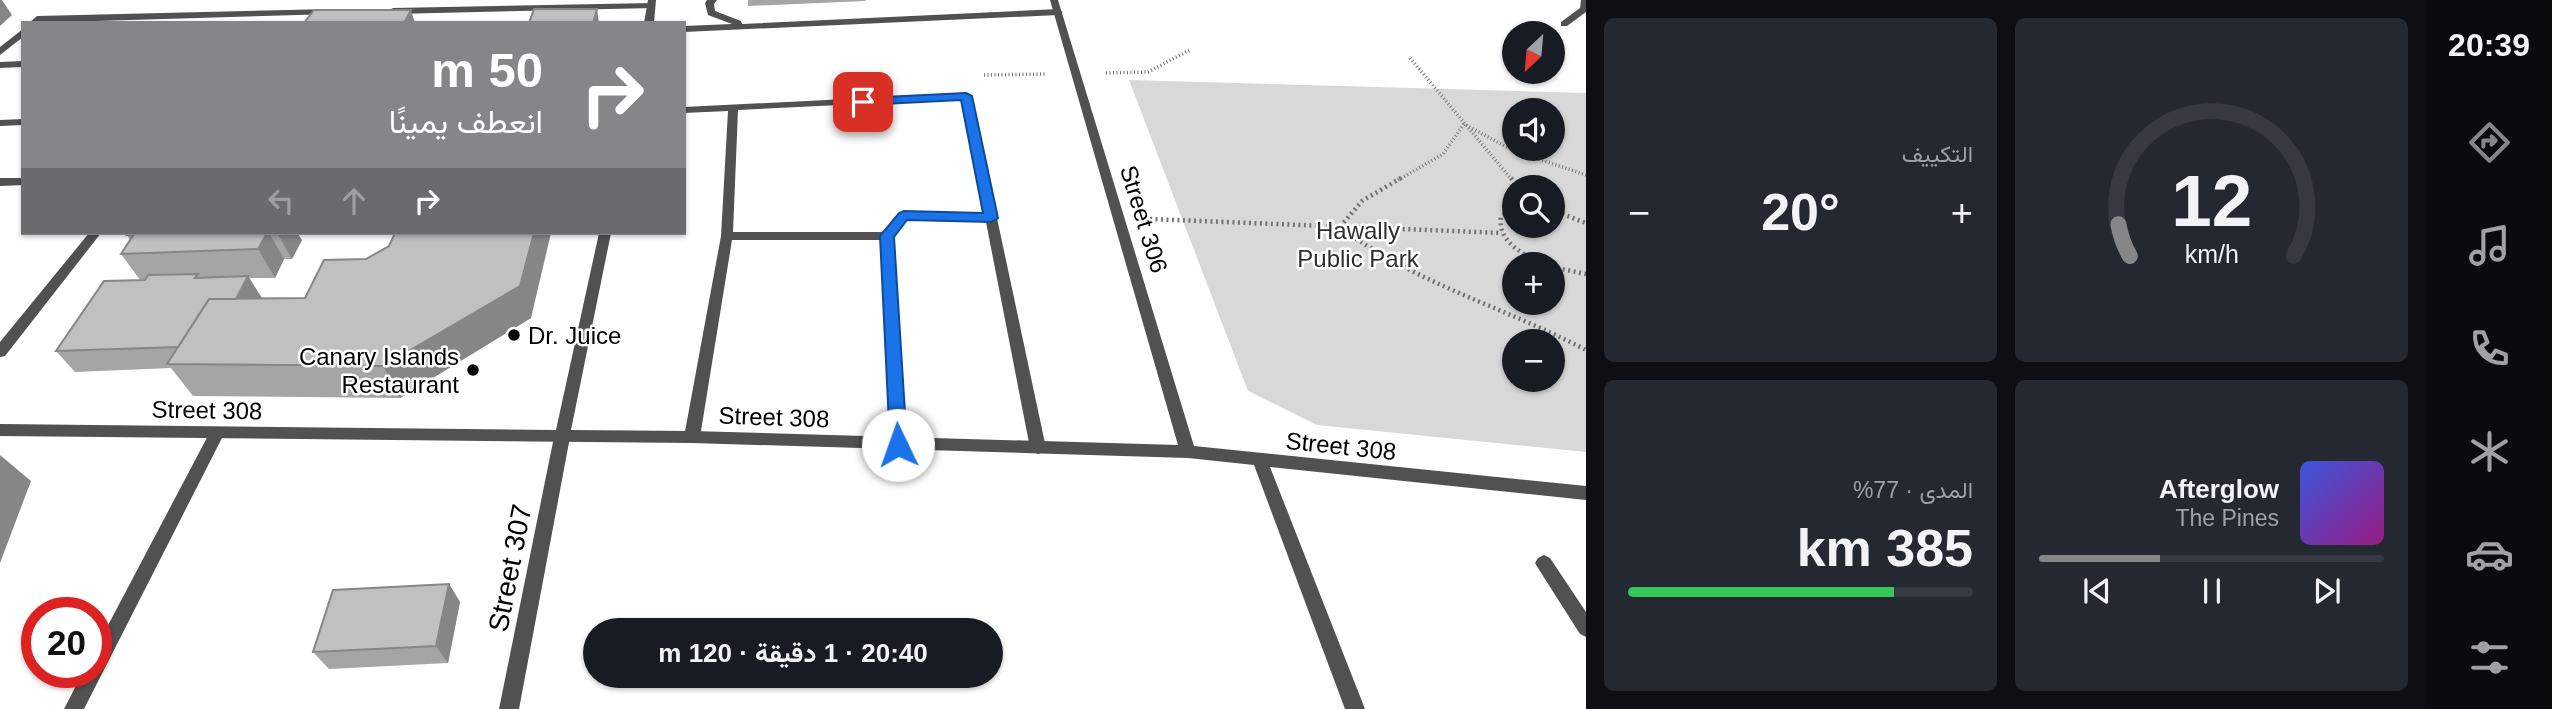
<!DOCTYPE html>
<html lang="ar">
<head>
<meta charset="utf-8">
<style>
  :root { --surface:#171b24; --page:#242831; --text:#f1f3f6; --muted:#9ea1a6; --line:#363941; --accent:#858687 }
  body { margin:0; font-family:Helvetica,Vazirmatn,sans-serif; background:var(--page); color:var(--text); direction:rtl; height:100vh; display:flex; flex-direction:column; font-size:26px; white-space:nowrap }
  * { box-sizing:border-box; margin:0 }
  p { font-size:23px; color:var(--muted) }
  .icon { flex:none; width:38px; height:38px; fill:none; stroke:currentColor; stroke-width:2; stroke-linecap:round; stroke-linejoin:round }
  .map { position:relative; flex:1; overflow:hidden; direction:ltr }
  .panel { display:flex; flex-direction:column; gap:18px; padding:18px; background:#0d0f14; width:840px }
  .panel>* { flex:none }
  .top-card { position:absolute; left:21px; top:21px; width:665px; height:214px; border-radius:0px; box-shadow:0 2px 5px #0004; direction:rtl; background:#858687; color:#fff; overflow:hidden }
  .needle { width:46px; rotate:206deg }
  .controls { position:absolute; left:1502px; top:21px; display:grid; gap:14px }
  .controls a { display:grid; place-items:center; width:63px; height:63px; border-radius:50%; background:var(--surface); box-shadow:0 2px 5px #0004; font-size:35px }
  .speed { position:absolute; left:21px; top:597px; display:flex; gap:14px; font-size:35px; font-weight:700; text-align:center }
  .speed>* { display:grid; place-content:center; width:91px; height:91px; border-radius:50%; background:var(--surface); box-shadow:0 2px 5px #0004; line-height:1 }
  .speed .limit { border:10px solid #d22; background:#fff; color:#111 }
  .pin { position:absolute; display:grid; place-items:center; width:60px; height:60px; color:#fff; margin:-30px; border-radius:14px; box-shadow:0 4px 10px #0006 }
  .me { position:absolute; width:77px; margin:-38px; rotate:357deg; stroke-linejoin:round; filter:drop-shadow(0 0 5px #0008) }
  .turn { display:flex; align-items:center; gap:24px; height:147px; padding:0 28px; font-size:32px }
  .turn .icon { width:91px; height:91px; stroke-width:2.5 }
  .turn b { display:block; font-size:49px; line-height:60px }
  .lanes { display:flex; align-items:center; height:66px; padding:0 28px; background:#0003; justify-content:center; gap:35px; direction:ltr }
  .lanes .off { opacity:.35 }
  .big { font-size:52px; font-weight:700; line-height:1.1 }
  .panel .tile { flex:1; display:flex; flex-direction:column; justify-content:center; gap:10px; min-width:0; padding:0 24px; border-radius:10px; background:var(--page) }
  .panel .dial { align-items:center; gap:0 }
  .dial svg { height:182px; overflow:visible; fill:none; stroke:var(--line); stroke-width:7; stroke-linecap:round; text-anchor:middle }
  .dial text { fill:var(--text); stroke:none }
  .song { display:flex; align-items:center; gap:21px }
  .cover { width:84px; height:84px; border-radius:10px; background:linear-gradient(135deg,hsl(230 70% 55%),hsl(310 70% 35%)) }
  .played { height:7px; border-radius:4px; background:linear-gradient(90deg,var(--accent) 35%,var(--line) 35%) }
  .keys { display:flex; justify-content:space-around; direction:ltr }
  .heat { display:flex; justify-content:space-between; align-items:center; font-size:38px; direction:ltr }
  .charge { height:10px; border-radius:5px; background:linear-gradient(90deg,#34c759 77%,var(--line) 0) }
  .panel .tiles { flex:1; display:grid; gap:18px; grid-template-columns:repeat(2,1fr) }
  .trip { position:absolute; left:583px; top:618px; width:420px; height:70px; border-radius:35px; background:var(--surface); box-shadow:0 2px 5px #0004; font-weight:700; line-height:70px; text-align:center; direction:rtl }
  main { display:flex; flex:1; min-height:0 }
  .tabs { display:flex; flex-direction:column; width:126px; justify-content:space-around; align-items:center; background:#090b0e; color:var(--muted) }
  .tabs .icon { width:49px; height:49px }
  .tabs .on { color:var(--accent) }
  .tabs b { font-size:32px; color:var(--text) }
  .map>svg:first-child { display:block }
</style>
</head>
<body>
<main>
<nav class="tabs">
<b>20:39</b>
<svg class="icon on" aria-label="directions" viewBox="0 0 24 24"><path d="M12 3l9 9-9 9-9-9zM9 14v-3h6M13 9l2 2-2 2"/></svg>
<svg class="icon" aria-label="music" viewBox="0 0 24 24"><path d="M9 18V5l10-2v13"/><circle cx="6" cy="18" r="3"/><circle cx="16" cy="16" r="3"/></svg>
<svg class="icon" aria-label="phone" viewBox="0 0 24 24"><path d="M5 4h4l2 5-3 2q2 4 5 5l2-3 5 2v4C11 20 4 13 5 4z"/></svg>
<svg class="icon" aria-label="climate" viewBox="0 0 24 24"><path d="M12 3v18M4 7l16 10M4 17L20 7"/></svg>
<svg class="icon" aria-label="car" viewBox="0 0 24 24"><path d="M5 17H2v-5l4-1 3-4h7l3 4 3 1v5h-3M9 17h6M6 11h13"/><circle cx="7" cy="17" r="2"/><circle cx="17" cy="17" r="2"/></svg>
<svg class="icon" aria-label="filters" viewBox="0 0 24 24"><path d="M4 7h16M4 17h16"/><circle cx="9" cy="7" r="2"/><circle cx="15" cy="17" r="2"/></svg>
</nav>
<section class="panel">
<div class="tiles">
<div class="tile dial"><svg viewBox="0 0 100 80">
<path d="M14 69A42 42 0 1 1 86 69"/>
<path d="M14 69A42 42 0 0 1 9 55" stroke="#858687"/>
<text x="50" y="56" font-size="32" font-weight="700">12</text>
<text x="50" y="72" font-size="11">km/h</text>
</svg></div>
<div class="tile"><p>التكييف</p>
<div class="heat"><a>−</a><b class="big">20°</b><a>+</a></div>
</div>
<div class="tile">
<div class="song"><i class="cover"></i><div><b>Afterglow</b><p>The Pines</p></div></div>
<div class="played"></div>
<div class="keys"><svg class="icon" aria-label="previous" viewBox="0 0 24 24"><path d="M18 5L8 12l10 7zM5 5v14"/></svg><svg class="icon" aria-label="pause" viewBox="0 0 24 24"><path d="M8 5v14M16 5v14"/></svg><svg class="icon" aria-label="next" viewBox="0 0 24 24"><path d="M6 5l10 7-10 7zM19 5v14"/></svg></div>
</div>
<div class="tile"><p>المدى · 77%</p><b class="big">385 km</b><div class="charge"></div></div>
</div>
</section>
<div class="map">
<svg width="1586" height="709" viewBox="0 0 1586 709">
  <rect width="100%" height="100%" fill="#fff"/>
  <!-- green -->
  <path fill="#d8d8d8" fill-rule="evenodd" d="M 1129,80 L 1586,93 L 1586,452 L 1317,425 L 1248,391 ZM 1514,110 L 1552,110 L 1552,149 L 1514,149 ZM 1514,187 L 1552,187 L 1552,226 L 1514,226 ZM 1514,264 L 1552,264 L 1552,303 L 1514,303 ZM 1514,341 L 1552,341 L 1552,380 L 1514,380 Z"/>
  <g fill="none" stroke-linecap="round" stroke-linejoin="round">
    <!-- path-far1 -->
    <g stroke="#737373" stroke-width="3.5" stroke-dasharray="1 2.5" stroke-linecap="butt">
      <path d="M 1410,58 L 1512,180"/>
      <path d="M 1106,73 L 1148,72 L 1190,50"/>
      <path d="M 984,75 L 1045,74"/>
      <path d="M 1398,180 L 1443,154 L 1464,124 L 1512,150 L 1586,175"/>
    </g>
    <!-- path -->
    <g stroke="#737373" stroke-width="4.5" stroke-dasharray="2 3.5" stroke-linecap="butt">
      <path d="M 1401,178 L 1362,201 L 1340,227 C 1414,283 1504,307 1586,350"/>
      <path d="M 1511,178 L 1518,187"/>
      <path d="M 1514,209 L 1501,216 C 1497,242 1523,254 1543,264"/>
      <path d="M 1552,210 L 1586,223"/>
      <path d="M 1150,219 L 1502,233"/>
      <path d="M 1552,267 L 1586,274"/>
    </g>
    <!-- lane -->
    <g fill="#515151" fill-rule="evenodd">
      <path d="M 707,0 L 717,0 L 714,4 L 715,11 L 741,21 L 742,24 L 1058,9 L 1063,12 L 1058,15 L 684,32 L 684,26 L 732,24 L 708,15 L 705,3 Z"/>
      <path d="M 1581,0 L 1586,0 L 1586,12 L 1567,26 L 1561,26 L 1561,22 L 1580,8 Z"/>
      <path d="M 651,3 L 655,6 L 654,8 L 393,14 L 388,11 L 393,8 Z"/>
      <path d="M 331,9 L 334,10 L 334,14 L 29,23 L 37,16 Z"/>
      <path d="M 23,29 L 23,37 L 0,55 L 0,47 Z"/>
      <path d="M 23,61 L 23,67 L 0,68 L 0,62 Z"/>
      <path d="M 966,93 L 971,96 L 1046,448 L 1043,452 L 1038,454 L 1033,452 L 1030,448 L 986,222 L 907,220 L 893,237 L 907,445 L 904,449 L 899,451 L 894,449 L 891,445 L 881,240 L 732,240 L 700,437 L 697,441 L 692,443 L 687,441 L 684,437 L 721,236 L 728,111 L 684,113 L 684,107 ZM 962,99 L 984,214 L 904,212 L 900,213 L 884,232 L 733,232 L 738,110 Z"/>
      <path d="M 23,119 L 23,125 L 0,126 L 0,120 Z"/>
      <path d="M 0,178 L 23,178 L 23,185 L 0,186 Z"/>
      <path d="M 89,233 L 101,233 L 5,356 L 0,357 L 0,342 Z"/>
      <path d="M 216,428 L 221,430 L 224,434 L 84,709 L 64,709 L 83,672 L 96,672 L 96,648 L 211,430 Z"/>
      <path d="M 562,431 L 567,433 L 570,437 L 519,709 L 499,709 L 554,437 L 557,433 Z"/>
      <path d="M 1544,555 L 1550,558 L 1586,612 L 1586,637 L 1580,634 L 1538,568 L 1535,563 L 1538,558 Z"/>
    </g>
    <!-- street -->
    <g fill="#515151" fill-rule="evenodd">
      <path d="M 648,0 L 656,0 L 654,23 L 644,23 Z"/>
      <path d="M 1050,0 L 1058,0 L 1194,446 L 1586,486 L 1586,500 L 1270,467 L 1365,709 L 1345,709 L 1254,465 L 1188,458 L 692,443 L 0,436 L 0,424 L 556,430 L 599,233 L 611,233 L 571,430 L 692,431 L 1178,445 Z"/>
    </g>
  </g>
  <!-- wall -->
  <g fill="#a5a5a5">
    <path d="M 748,0 L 866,0 L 865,1 L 748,6 Z"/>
    <path d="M 128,233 L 297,233 L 302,240 L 292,259 L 284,259 L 275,278 L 249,278 L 261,298 L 531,318 L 400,398 L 193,396 L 171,368 L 75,372 L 56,351 L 140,280 L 121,254 L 130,240 L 127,235 Z"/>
    <path d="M 449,584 L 460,602 L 448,663 L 329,669 L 313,652 Z"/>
  </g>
  <!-- shaded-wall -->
  <g fill="#868686">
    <path d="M 0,0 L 2,0 L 12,15 L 0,26 Z"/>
    <path d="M 597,9 L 599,23 L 593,23 Z"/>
    <path d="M 411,10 L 415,23 L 404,23 Z"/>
    <path d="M 267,233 L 269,233 L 284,259 L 275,278 L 258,249 Z"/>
    <path d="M 277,233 L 297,233 L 302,240 L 292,259 Z"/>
    <path d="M 534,233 L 551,233 L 531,318 L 400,398 L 383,366 Z"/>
    <path d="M 248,276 L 262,298 L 245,330 L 231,309 Z"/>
    <path d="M 0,455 L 31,481 L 0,563 Z"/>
    <path d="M 449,584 L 460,602 L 448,663 L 436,646 Z"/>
  </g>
  <!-- building -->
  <g fill="#c0c0c0" stroke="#868686" stroke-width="2">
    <path d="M 534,9 L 597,9 L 593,23 L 529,23 Z"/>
    <path d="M 314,10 L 411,10 L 404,23 L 304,23 Z"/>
    <path d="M 128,233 L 267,233 L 258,249 L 121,254 L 134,234 L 127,235 Z"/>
    <path d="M 395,233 L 534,233 L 520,286 L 383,366 L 167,364 L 209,299 L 305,298 L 324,260 L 366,259 L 389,246 Z"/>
    <path d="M 198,274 L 195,278 L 248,276 L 236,299 L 209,299 L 178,347 L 56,351 L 104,281 L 145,280 L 148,275 Z"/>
    <path d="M 449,584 L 436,646 L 313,652 L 333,590 Z"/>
  </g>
  <!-- route -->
  <path fill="#1a73e8" stroke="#114b97" stroke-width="2" d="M 966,93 L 972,96 L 998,218 L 991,222 L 907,220 L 894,237 L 907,445 L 905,450 L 892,450 L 890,445 L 880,236 L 899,213 L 904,211 L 983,213 L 961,100 L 863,105 L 857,102 L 863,98 Z"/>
  <!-- markers -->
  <g fill="#000" stroke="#fff" stroke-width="2.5">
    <circle cx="514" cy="335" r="7"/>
    <circle cx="473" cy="370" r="7"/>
  </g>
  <g text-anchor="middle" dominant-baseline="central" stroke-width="5" stroke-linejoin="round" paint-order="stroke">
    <!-- street labels -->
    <g font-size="24" fill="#000" stroke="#fff">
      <text transform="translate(1144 219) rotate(73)">Street 306</text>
      <text transform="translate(207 410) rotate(1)">Street 308</text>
      <text transform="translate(774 417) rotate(2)">Street 308</text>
      <text transform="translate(1341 446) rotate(6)">Street 308</text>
    </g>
    <!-- park labels -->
    <g font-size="24" fill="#2f2f2f" stroke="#fff">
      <text x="1358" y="230">Hawally<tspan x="1358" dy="28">Public Park</tspan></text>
    </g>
    <!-- poi labels -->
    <g font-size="24" fill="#000" stroke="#fff" text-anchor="start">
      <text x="528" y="335">Dr. Juice</text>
      <text x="459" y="356" text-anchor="end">Canary Islands<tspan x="459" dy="28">Restaurant</tspan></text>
    </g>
    <!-- near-street labels -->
    <g font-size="28" fill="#000" stroke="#fff">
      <text transform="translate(510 568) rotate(-79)">Street 307</text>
    </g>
  </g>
</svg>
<div class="controls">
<a><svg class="needle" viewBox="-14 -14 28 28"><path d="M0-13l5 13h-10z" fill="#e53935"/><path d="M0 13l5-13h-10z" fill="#9ea1a6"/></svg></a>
<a><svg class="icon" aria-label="sound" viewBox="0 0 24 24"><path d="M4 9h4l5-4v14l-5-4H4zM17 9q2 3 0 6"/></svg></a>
<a><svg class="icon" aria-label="search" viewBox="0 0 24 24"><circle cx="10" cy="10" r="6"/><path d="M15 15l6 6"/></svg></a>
<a>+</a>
<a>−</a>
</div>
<div class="speed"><div class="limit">20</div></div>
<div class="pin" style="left:863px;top:102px;background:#d93025"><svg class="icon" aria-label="arrive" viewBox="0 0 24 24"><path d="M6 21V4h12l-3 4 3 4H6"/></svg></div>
<svg class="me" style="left:898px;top:445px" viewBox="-20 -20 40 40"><circle r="19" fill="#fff"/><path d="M0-13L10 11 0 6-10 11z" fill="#1a73e8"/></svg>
<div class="trip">20:40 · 1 دقيقة · 120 m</div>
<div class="top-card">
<div class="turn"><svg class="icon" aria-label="right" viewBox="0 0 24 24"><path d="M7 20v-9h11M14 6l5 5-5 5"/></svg><div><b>50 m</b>انعطف يمينًا</div></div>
<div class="lanes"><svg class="icon off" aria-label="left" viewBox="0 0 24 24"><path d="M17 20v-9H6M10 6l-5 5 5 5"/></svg><svg class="icon off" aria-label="ahead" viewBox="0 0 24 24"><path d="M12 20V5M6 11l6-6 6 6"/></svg><svg class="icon" aria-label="right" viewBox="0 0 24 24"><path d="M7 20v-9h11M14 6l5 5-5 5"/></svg></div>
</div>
</div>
</main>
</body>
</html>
